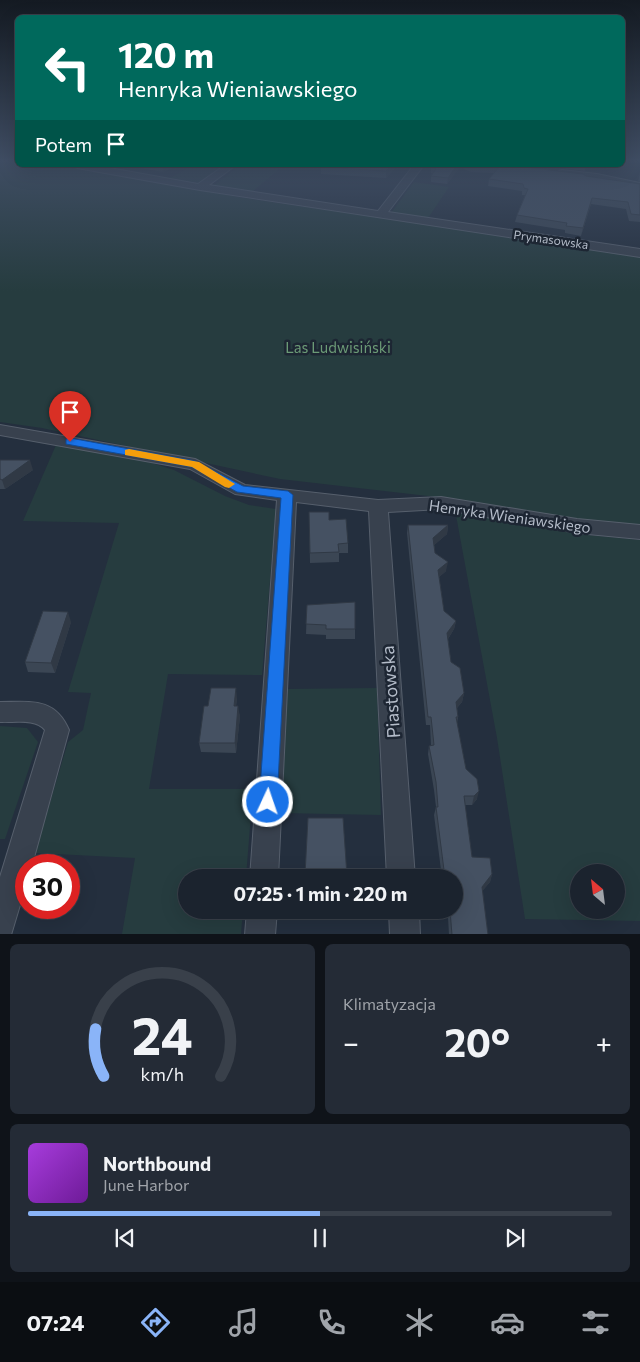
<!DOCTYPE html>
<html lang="pl">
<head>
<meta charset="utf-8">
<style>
  :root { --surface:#1b232e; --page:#242b36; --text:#f1f3f6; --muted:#a0a4aa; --line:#39404a; --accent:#8ab4f8 }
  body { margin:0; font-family:Commissioner,sans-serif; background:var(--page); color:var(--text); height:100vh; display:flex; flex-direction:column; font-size:19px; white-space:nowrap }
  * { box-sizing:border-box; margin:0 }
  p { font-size:16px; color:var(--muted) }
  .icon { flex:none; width:28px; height:28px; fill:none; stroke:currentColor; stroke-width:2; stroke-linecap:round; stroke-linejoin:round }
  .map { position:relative; height:934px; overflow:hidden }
  .side { display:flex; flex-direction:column; gap:10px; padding:10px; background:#0f1319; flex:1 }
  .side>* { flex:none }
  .hud { position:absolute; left:15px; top:15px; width:610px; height:152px; border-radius:8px; box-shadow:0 5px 20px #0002,0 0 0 1px var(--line); background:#00695c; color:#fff; overflow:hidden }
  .needle { width:32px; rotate:332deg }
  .controls { position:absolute; left:570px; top:864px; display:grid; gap:10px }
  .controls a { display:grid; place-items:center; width:55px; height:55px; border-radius:50%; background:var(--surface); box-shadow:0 5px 20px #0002,0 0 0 1px var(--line); font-size:25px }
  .speed { position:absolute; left:15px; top:854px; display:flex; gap:10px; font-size:25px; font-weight:700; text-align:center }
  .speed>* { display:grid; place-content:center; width:65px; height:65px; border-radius:50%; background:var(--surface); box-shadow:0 5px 20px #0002,0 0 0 1px var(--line); line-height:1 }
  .speed .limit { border:8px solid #d22; background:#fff; color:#111 }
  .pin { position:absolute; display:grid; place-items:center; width:42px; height:42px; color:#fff; margin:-51px -21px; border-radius:50% 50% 50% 0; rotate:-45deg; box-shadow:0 0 5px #0007 }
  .pin .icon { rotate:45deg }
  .me { position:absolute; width:55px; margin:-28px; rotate:3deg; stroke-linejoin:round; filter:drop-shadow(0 0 4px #0008) }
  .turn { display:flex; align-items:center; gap:18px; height:105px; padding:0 20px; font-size:22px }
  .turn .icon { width:65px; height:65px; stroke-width:2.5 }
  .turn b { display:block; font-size:35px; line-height:42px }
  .then { display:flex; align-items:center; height:48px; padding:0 20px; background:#0003; gap:10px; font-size:19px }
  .big { font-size:38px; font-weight:700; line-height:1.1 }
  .side .widget { flex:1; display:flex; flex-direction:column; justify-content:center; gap:8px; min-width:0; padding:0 18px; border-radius:8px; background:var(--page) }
  .side .dial { align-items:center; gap:0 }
  .dial svg { height:130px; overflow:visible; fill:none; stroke:var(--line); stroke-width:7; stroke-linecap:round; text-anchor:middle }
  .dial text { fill:var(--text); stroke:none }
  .song { display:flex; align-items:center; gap:15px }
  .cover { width:60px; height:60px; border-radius:8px; background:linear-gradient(135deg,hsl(280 70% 55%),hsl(280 70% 35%)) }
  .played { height:5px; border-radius:2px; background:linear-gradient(90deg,var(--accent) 50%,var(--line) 50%) }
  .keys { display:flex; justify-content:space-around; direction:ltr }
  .heat { display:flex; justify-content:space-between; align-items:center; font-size:28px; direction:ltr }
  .side .tiles { flex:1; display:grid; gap:10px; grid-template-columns:1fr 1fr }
  .widget:last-child { grid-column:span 2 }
  .trip { position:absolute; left:178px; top:869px; width:285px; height:50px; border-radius:25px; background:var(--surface); box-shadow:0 5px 20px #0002,0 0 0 1px var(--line); font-weight:700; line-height:50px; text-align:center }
  .tabs { display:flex; height:80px; justify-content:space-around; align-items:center; background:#0b0e12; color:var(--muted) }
  .tabs .icon { width:35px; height:35px }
  .tabs .active { color:var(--accent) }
  .tabs b { font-size:22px; color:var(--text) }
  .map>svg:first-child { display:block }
</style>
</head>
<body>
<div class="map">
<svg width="640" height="935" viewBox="0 0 640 935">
  <rect width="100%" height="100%" fill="#242f3e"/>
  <!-- green -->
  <g fill="#263c3f" fill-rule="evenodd">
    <path d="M 0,160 L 17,160 L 18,165 L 63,165 L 244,198 L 327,210 L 330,207 L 640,254 L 640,528 L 572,522 L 454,499 L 280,479 L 42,428 L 0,422 Z"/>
    <path d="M 194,165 L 223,165 L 198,183 L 170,178 Z"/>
    <path d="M 241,165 L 284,165 L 252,192 L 213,186 Z"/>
    <path d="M 414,182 L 449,187 L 428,218 L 391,213 Z"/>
    <path d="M 56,445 L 139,459 L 174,470 L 225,496 L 249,505 L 276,509 L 262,675 L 168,674 L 149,789 L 253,789 L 246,877 L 186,878 L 186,910 L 243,910 L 241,934 L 122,934 L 135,858 L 35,853 L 68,742 L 83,730 L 91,693 L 68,692 L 119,523 L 23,521 Z"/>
    <path d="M 455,510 L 577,534 L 640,540 L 640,921 L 525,919 L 497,738 ZM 579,872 L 616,872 L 616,910 L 579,910 Z"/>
    <path d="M 377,688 L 381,815 L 280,813 L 287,689 Z"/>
    <path d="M 0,726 L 27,728 L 38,742 L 5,839 L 0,839 Z"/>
  </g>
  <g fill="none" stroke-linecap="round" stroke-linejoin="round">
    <defs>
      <g id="minor">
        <path d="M 72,165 L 93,165 L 198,184 L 225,165 L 236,165 L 209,185 L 378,211 L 414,165 L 424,165 L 388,212 L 640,249 L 640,257 L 200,190 L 77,168 Z"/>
        <path d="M 562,170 L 597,174 L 640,183 L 640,189 L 559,175 L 559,171 Z"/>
        <path d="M 0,425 L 195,459 L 245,485 L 378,500 L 441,497 L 577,519 L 640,525 L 640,539 L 577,533 L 441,509 L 388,512 L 415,878 L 387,878 L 369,511 L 296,502 L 278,878 L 250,878 L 277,500 L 235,494 L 190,469 L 0,435 Z"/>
        <path d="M 0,702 C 31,702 55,697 69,730 L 32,865 L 26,865 L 26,885 L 11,935 L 0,935 L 0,877 L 45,730 C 35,718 14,723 0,722 Z"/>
        <path d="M 247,910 L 277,910 L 275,935 L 245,935 Z"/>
        <path d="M 389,910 L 419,910 L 420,935 L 390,935 Z"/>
      </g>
    </defs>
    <!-- minor casing -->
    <use href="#minor" stroke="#565f6c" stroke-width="2"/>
    <!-- minor -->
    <use href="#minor" fill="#38414e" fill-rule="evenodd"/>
  </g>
  <!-- wall -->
  <g fill="#3b4654">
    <path d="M 135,165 L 178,165 L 163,172 L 135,167 Z"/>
    <path d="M 398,165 L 386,178 L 321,174 L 321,167 Z"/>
    <path d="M 432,165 L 508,165 L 640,184 L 640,222 L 629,221 L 626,209 L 591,204 L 581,236 L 565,233 L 565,230 L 515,222 L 517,215 L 525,195 L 522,195 L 522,191 L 488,186 L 489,179 L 494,173 L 471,172 L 460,167 L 447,184 L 431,182 L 431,176 L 433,174 L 431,173 L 431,166 Z"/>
    <path d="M 562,165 L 586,165 L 585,171 L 561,168 Z"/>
    <path d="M 640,174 L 640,182 L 638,181 Z"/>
    <path d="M 0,460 L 33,470 L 5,489 L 0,489 Z"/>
    <path d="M 309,512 L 329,520 L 348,543 L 348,553 L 339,553 L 339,562 L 310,563 Z"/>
    <path d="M 408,525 L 448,525 L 447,534 L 434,545 L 435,553 L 446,571 L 439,577 L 444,611 L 456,621 L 454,629 L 448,639 L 451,662 L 464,693 L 462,702 L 457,708 L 458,717 L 457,723 L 466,769 L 477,799 L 472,805 L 465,805 L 472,857 L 492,874 L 490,882 L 482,891 L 488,935 L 449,935 L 448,917 L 444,917 L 444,910 L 454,910 L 454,878 L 442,878 L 434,815 L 436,807 L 434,790 L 428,754 L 429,746 L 431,746 L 430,725 L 426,725 L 407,533 Z"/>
    <path d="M 307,605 L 355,629 L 355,639 L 326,639 L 326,635 L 306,634 Z"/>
    <path d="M 71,622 L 55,673 L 28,672 L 25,662 Z"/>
    <path d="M 237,698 L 236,706 L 240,716 L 236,753 L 201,752 L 199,743 L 208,706 Z"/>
    <path d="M 308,818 L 343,818 L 347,878 L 305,878 Z"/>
  </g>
  <!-- shaded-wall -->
  <g fill="#303945">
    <path d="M 166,165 L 178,165 L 163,172 L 163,167 Z"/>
    <path d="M 392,165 L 398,165 L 386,178 L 386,171 Z"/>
    <path d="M 457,165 L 460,165 L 460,167 L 447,184 L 448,178 Z"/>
    <path d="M 592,198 L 591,204 L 581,236 L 583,228 Z"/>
    <path d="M 30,460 L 33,470 L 5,489 L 2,480 Z"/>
    <path d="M 448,525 L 447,534 L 432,547 L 433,538 Z"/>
    <path d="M 448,562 L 446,571 L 437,579 L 438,570 Z"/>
    <path d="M 68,612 L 71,622 L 55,673 L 51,663 Z"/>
    <path d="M 456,621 L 454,629 L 446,642 L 447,633 Z"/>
    <path d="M 236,688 L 237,698 L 235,716 L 234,706 Z"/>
    <path d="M 464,693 L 462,702 L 455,710 L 456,702 Z"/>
    <path d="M 238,706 L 240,716 L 236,753 L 235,743 Z"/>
    <path d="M 479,791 L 477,799 L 472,805 L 474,796 Z"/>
    <path d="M 492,874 L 490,882 L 480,894 L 482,887 Z"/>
  </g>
  <!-- building -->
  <g fill="#455162" stroke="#303945">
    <path d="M 153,165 L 166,165 L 163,167 Z"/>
    <path d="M 324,165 L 392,165 L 386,171 L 321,167 Z"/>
    <path d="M 432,165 L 457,165 L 448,178 L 431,176 L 436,169 L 431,166 Z"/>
    <path d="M 469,165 L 508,165 L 583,174 L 586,176 L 640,184 L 640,215 L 631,214 L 628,202 L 592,198 L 583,228 L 566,226 L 567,223 L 517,215 L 528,189 L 524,188 L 523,184 L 489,179 L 499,167 L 472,166 Z"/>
    <path d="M 0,460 L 30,460 L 2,480 L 0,479 Z"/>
    <path d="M 309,512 L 329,512 L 329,520 L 346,519 L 348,543 L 338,544 L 339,552 L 310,553 Z"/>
    <path d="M 408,525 L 448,525 L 433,538 L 435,553 L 448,562 L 438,570 L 444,611 L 456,621 L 447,633 L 451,662 L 460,668 L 464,693 L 456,702 L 458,717 L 456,717 L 466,769 L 477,779 L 479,791 L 474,796 L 464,796 L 472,857 L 490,858 L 492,874 L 482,887 L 488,935 L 452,935 L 450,910 L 454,910 L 454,878 L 445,878 L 436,807 L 438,807 L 436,782 L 429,746 L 434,745 L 431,717 L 428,717 Z"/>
    <path d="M 355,602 L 355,629 L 326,629 L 326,625 L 306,624 L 307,605 Z"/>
    <path d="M 43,611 L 68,612 L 51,663 L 25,662 Z"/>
    <path d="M 211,688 L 236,688 L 234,706 L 238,706 L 235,743 L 199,743 L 204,706 L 208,706 Z"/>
    <path d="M 308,818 L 343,818 L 347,876 L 332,876 L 330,878 L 321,878 L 320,876 L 305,875 Z"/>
  </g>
  <!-- sky -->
  <linearGradient id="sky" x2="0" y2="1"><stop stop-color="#141a22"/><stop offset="0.55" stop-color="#3f4d63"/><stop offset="1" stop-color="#3f4d63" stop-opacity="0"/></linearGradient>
  <rect width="640" height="291" fill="url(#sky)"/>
  <!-- route -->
  <path fill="#1a73e8" stroke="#114b97" d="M 70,438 L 195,461 L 243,486 L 288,491 L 293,495 L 277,802 L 274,807 L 268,810 L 262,807 L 259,802 L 281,498 L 237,492 L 192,467 L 66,444 L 66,439 Z"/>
  <!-- slow -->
  <path fill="#f59e0b" d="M 129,449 L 199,462 L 235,484 L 229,488 L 225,487 L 192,467 L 125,455 L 125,450 Z"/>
  <g text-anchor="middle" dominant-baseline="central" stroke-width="5" stroke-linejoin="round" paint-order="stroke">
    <!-- far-street labels -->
    <g font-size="12" fill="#b4bcc9" stroke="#1d2633">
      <text transform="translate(551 239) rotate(8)">Prymasowska</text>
    </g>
    <!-- park labels -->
    <g font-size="15" fill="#6b9a76" stroke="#1d2633">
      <text x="338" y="347">Las Ludwisiński</text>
    </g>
    <!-- street labels -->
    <g font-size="15" fill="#b4bcc9" stroke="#1d2633">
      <text transform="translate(510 516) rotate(8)">Henryka Wieniawskiego</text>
    </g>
    <!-- near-street labels -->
    <g font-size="18" fill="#b4bcc9" stroke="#1d2633">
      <text transform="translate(390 692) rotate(-94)">Piastowska</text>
    </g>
  </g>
</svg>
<div class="controls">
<a><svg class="needle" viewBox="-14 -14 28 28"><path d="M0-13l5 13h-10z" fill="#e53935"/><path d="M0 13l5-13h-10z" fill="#a0a4aa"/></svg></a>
</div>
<div class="speed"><div class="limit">30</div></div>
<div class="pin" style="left:70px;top:442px;background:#d93025"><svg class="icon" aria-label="arrive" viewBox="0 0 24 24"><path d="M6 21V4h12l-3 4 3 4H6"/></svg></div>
<svg class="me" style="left:268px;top:802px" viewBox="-20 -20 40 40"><circle r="17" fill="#1a73e8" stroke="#fff" stroke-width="3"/><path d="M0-11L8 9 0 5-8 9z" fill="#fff"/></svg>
<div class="trip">07:25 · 1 min · 220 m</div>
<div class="hud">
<div class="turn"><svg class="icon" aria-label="left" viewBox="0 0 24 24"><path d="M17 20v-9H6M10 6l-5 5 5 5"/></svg><div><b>120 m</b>Henryka Wieniawskiego</div></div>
<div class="then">Potem<svg class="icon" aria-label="arrive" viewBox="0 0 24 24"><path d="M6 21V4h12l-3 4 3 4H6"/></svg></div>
</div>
</div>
<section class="side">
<div class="tiles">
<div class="widget dial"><svg viewBox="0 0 100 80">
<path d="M14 69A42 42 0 1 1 86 69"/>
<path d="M14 69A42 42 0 0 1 9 40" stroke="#8ab4f8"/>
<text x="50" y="56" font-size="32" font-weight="700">24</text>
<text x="50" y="72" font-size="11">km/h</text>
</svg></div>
<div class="widget"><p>Klimatyzacja</p>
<div class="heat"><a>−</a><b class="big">20°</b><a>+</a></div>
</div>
<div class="widget">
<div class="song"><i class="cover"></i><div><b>Northbound</b><p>June Harbor</p></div></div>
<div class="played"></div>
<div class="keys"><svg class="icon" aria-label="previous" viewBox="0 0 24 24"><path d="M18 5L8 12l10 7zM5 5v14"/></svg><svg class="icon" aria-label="pause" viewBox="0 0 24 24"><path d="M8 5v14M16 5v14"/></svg><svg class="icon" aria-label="next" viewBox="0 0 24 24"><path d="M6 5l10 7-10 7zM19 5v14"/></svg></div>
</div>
</div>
</section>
<nav class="tabs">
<b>07:24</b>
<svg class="icon active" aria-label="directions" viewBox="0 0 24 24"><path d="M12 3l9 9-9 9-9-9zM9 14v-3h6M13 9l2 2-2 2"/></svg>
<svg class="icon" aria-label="music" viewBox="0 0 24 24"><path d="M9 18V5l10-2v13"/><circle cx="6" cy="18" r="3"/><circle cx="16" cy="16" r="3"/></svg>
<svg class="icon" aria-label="phone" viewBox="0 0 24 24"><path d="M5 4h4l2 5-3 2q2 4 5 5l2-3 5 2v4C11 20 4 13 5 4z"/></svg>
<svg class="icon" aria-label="climate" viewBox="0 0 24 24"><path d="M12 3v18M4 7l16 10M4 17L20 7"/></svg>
<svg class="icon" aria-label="car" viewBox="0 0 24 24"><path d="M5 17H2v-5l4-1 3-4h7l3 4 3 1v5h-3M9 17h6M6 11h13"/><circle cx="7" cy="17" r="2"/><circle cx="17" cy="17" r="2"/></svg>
<svg class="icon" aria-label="filters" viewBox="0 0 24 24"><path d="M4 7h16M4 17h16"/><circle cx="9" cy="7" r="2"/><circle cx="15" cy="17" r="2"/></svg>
</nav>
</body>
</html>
